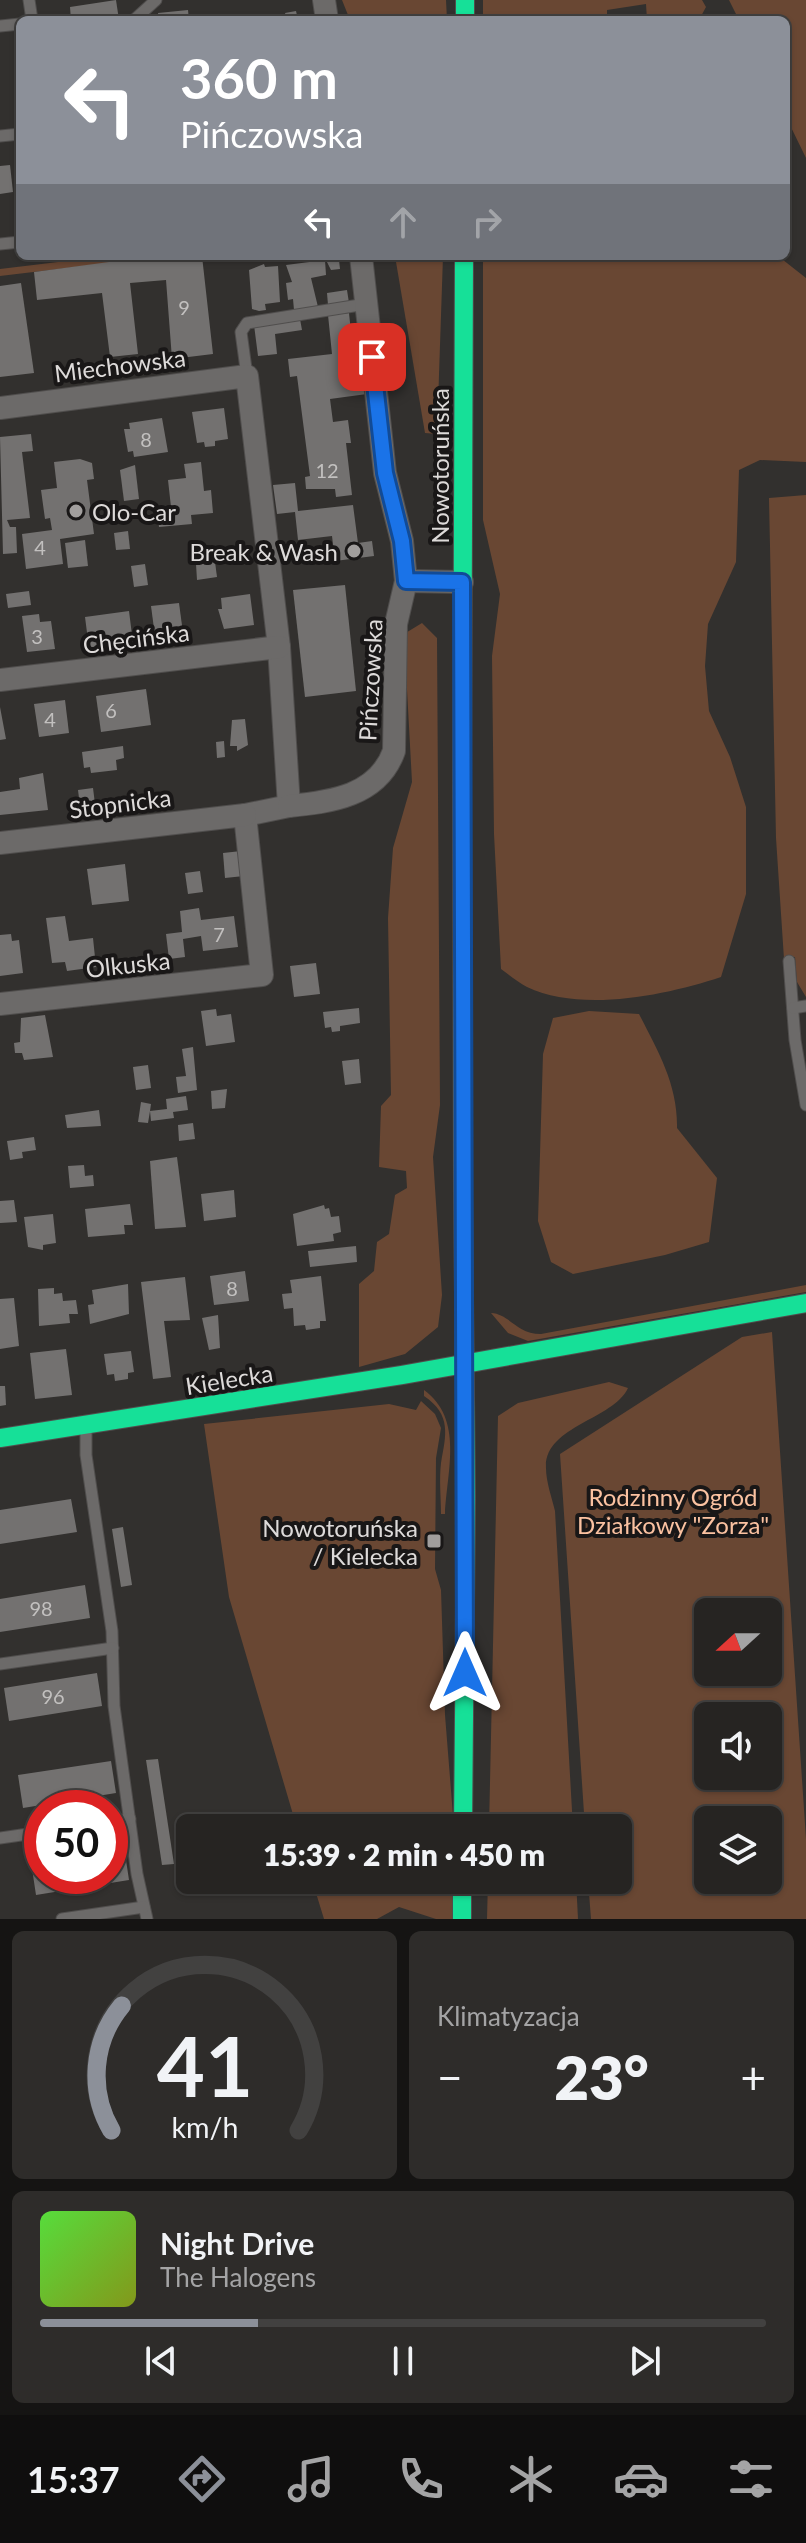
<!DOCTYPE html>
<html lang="pl">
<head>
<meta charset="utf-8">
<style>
  :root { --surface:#262422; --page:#2e2c2a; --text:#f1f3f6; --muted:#a4a4a5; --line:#424140; --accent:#8c9099 }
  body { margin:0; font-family:Lato,sans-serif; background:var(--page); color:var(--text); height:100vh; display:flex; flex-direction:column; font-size:30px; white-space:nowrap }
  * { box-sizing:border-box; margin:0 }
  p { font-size:26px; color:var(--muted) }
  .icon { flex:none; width:44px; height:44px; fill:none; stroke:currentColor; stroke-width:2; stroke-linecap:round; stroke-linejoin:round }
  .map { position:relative; height:1919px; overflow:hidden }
  .side { display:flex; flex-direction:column; gap:12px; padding:12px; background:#151413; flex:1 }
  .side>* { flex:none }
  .guide { position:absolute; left:16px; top:16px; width:774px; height:244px; border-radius:12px; box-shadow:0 2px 6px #0004,0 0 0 2px var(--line); background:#8c9099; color:#fff; overflow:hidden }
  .needle { width:52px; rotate:249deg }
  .tools { position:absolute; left:694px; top:1598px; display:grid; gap:16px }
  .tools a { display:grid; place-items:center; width:88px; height:88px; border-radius:12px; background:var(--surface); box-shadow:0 2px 6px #0004,0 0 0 2px var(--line); font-size:40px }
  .speed { position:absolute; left:24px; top:1790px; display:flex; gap:16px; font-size:40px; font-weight:700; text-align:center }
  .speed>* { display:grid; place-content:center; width:104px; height:104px; border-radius:50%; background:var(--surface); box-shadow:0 2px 6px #0004,0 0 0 2px var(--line); line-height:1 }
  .speed .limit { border:12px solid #d22; background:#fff; color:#111 }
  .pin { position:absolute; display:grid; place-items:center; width:68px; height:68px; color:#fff; margin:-34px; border-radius:16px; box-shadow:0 4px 12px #0006 }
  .me { position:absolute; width:88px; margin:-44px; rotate:0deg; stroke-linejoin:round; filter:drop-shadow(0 0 6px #0008) }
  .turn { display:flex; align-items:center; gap:28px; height:168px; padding:0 32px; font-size:36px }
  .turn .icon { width:104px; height:104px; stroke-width:2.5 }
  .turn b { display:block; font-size:56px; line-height:68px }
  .lanes { display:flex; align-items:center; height:76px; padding:0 32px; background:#0003; justify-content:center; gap:40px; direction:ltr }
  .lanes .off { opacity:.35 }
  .big { font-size:60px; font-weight:800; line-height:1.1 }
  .side .card { flex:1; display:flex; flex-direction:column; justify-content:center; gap:12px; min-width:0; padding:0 28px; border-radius:12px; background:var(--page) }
  .side .dial { align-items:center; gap:0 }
  .dial svg { height:208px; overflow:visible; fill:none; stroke:var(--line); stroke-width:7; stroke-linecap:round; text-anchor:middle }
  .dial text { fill:var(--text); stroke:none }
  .song { display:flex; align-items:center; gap:24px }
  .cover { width:96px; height:96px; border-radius:12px; background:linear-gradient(135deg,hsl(110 70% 55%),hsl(70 70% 35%)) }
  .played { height:8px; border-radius:4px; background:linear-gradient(90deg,var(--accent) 30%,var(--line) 30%) }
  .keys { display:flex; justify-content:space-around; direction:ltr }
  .heat { display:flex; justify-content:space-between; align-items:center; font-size:44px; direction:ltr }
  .side .tiles { flex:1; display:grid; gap:12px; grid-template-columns:1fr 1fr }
  .card:last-child { grid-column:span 2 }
  .trip { position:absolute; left:176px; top:1814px; width:456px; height:80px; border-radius:12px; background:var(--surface); box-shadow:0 2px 6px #0004,0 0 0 2px var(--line); font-weight:800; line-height:80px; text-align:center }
  .dock { display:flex; height:128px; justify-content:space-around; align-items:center; background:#0f0e0e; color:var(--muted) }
  .dock .icon { width:56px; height:56px }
  .dock .current { color:var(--accent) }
  .dock b { font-size:36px; color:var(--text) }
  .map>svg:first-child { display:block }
</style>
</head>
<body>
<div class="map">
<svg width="806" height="1919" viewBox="0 0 806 1919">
  <rect width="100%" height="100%" fill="#32302e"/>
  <!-- green -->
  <g fill="#694733" fill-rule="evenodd">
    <path d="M 342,0 L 446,0 L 447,20 L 350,20 Z"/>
    <path d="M 483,0 L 702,0 L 706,7 L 699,20 L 647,20 L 646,4 L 607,10 L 607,20 L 483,20 Z"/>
    <path d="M 729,0 L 806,0 L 806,158 L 786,117 L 786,20 L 739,20 Z"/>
    <path d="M 108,256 L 131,256 L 134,260 L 0,276 L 0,269 Z"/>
    <path d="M 395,256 L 443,256 L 437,434 L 425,433 Z"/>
    <path d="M 483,256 L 778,256 L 806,278 L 806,462 L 760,460 L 739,470 L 736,562 L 708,624 L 705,666 L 709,711 L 730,757 L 746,807 L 746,894 L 721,977 C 667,995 581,1013 527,987 C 518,982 509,975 501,969 L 494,834 L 492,656 L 500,594 L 483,520 Z"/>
    <path d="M 806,495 L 806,997 L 797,982 L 795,957 L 784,959 L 776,838 L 769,498 Z"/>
    <path d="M 422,623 L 437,638 L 440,1105 L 433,1157 L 442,1295 L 438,1327 L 405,1354 L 359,1367 L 359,1284 L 374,1271 L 377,1242 L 389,1234 L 395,1195 L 407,1188 L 406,1171 L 379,1167 L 381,1106 L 391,1095 L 388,918 L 393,848 L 412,782 L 404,634 Z"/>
    <path d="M 589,1011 L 639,1014 C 658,1051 678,1085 677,1128 L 717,1178 L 709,1242 L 665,1255 L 573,1274 L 551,1262 L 538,1221 L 543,1054 L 553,1018 Z"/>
    <path d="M 806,1285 L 806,1292 L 528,1341 L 508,1333 L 491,1313 C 510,1314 516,1334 541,1334 Z"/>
    <path d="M 772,1332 L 806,1839 L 806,1919 L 591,1919 L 588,1880 L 618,1880 L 618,1828 L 585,1828 L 560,1454 L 742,1337 ZM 708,1612 L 768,1612 L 768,1672 L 708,1672 ZM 708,1716 L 768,1716 L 768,1776 L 708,1776 ZM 708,1820 L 768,1820 L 768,1880 L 708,1880 Z"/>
    <path d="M 609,1382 L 628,1388 C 613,1420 544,1426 546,1468 C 546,1482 552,1498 555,1511 L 573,1828 L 489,1828 L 498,1416 L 518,1403 Z"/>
    <path d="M 424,1390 C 464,1419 447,1471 445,1514 L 441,1514 C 441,1498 439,1479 441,1463 C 446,1435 452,1415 424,1396 Z"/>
    <path d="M 421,1401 L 435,1414 L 441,1428 L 436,1458 L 435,1569 L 441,1590 L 445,1715 L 454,1828 L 297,1828 L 229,1597 L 204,1424 L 389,1404 L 416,1410 Z"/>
    <path d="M 312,1880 L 458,1880 L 461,1919 L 436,1919 L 399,1907 L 377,1919 L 324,1919 Z"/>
    <path d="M 488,1880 L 576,1880 L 578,1919 L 487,1919 Z"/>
  </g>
  <!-- building -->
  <g fill="#737170">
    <path d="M 116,0 L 119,20 L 71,20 L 70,7 Z"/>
    <path d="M 188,10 L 189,20 L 159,20 L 158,13 Z"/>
    <path d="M 296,11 L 298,20 L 287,20 L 285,13 Z"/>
    <path d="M 10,165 L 13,192 L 0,194 L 0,166 Z"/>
    <path d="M 154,256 L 202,256 L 213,354 L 172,359 L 166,280 L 130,283 L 138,354 L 110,357 L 102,293 L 37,300 L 34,272 Z"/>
    <path d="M 324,256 L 345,256 L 345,259 L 339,260 L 340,269 L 331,270 Z"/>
    <path d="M 325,260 L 326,275 L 311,278 L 318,307 L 294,310 L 293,299 L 288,300 L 286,283 L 292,282 L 286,265 Z"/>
    <path d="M 264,264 L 265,267 L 278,266 L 280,302 L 265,304 L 266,310 L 259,311 L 252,309 L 249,270 Z"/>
    <path d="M 21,283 L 34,373 L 0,377 L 0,286 Z"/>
    <path d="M 347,290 L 349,303 L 328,305 L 327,293 Z"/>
    <path d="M 349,313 L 355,370 L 364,370 L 367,394 L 330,399 L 333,422 L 348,420 L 351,443 L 346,443 L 352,495 L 336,497 L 335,489 L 306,489 L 305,477 L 310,476 L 297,376 L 290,377 L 288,359 L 332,354 L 328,315 Z"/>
    <path d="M 300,319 L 302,330 L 275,334 L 277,354 L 258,356 L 254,325 Z"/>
    <path d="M 224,408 L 228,439 L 215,441 L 215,446 L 205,447 L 204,442 L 197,443 L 192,412 Z"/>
    <path d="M 162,418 L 168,452 L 134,457 L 133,451 L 128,452 L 124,429 L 130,429 L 129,423 Z"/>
    <path d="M 31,434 L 33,451 L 22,452 L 30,518 L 7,520 L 10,527 L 16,527 L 17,553 L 3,554 L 0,437 Z"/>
    <path d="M 80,459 L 92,463 L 94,479 L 87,480 L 94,534 L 60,539 L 63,564 L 26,569 L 22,534 L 52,530 L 50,518 L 45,519 L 41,490 L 57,488 L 54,462 Z"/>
    <path d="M 201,462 L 204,491 L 211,490 L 213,513 L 191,515 L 192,524 L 159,527 L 157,508 L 171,507 L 168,480 L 186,478 L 184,464 Z"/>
    <path d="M 135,465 L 139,499 L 124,501 L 120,470 Z"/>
    <path d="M 295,483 L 298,511 L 353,505 L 358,543 L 372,541 L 374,556 L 335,561 L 332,536 L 298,540 L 295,512 L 277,514 L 273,485 Z"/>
    <path d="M 128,531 L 130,549 L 116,550 L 114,533 Z"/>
    <path d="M 85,540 L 88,566 L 68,568 L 65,543 Z"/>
    <path d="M 215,562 L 217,577 L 197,580 L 196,564 Z"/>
    <path d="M 145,564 L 148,585 L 134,587 L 131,566 Z"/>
    <path d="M 345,585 L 356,691 L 305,697 L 293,590 Z"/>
    <path d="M 29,591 L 31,605 L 8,608 L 6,594 Z"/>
    <path d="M 250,594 L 254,625 L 224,629 L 218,609 L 222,609 L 221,598 Z"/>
    <path d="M 179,603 L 183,633 L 155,636 L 151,606 Z"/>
    <path d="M 129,611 L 133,643 L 116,645 L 117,650 L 106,651 L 105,646 L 89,648 L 85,617 Z"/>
    <path d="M 39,614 L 40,622 L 51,621 L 55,649 L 27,652 L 22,616 Z"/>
    <path d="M 146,689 L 151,725 L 101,732 L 96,696 Z"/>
    <path d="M 65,700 L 69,733 L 39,737 L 34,704 Z"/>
    <path d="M 0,707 L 6,739 L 0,740 Z"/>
    <path d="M 245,719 L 248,745 L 237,751 L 237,746 L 230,746 L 232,720 Z"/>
    <path d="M 224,741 L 225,757 L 217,758 L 216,742 Z"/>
    <path d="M 123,746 L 124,758 L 116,760 L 117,770 L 91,773 L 90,767 L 84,768 L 82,752 Z"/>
    <path d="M 43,773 L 48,810 L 0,815 L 0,792 L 20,789 L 19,778 Z"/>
    <path d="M 93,788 L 95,804 L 80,806 L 78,790 Z"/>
    <path d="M 241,851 L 244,876 L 225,878 L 223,853 Z"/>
    <path d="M 125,864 L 129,901 L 92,905 L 87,869 Z"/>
    <path d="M 200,871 L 203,892 L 188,894 L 185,873 Z"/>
    <path d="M 199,908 L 201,920 L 234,916 L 238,947 L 203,951 L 201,936 L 183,939 L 185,957 L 169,959 L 166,934 L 182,932 L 180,911 Z"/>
    <path d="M 65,916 L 69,941 L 93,938 L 96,967 L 67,971 L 65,962 L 52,963 L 46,918 Z"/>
    <path d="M 11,934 L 12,941 L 19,940 L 23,973 L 0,976 L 0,935 Z"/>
    <path d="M 316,963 L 320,994 L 294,997 L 290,966 Z"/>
    <path d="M 359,1008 L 360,1023 L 340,1026 L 340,1031 L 332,1032 L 331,1027 L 325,1028 L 323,1012 Z"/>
    <path d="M 216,1009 L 217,1016 L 231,1014 L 235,1042 L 206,1046 L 201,1011 Z"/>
    <path d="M 45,1015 L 53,1057 L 24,1060 L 22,1053 L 15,1053 L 14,1043 L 20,1042 L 21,1018 Z"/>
    <path d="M 193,1047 L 197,1090 L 178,1093 L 176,1077 L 186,1076 L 182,1049 Z"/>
    <path d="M 359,1059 L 361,1083 L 345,1085 L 342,1061 Z"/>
    <path d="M 148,1065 L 151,1088 L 136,1090 L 133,1067 Z"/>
    <path d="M 227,1089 L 225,1108 L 212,1109 L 211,1091 Z"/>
    <path d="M 186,1096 L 188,1110 L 173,1112 L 174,1118 L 151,1121 L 150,1111 L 148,1123 L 138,1122 L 141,1102 L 151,1104 L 150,1111 L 167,1109 L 166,1099 Z"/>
    <path d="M 99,1110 L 101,1126 L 67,1128 L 65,1115 Z"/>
    <path d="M 193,1123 L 195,1139 L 179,1141 L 178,1125 Z"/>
    <path d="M 34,1137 L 36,1150 L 22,1152 L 23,1158 L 10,1160 L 7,1141 Z"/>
    <path d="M 177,1157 L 186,1227 L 155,1229 L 150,1161 Z"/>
    <path d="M 84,1165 L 85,1176 L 93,1175 L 94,1186 L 70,1188 L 68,1166 Z"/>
    <path d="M 234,1190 L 236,1217 L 204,1221 L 201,1194 Z"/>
    <path d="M 14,1200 L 17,1222 L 0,1223 L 0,1201 Z"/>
    <path d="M 130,1204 L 133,1225 L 124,1225 L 125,1234 L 88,1237 L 85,1209 Z"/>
    <path d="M 324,1205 L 325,1209 L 329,1208 L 331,1217 L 339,1216 L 341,1232 L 333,1234 L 334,1241 L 297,1246 L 293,1214 Z"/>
    <path d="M 53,1214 L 56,1243 L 43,1245 L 43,1250 L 28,1247 L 24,1217 Z"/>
    <path d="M 356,1246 L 357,1262 L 310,1267 L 308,1251 Z"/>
    <path d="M 245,1271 L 249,1301 L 214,1305 L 210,1276 Z"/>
    <path d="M 321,1276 L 326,1321 L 320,1321 L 320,1328 L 306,1330 L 305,1325 L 294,1326 L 293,1308 L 284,1309 L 282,1294 L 292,1293 L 290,1280 Z"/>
    <path d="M 185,1277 L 190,1320 L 164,1321 L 171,1377 L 153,1379 L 141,1282 Z"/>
    <path d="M 128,1284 L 129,1314 L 90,1324 L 88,1305 L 94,1304 L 92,1290 Z"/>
    <path d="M 54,1288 L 54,1294 L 62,1293 L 63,1301 L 76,1300 L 78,1314 L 69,1314 L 70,1323 L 39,1326 L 38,1289 Z"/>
    <path d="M 14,1298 L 19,1346 L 0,1349 L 0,1299 Z"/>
    <path d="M 218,1315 L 220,1348 L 209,1350 L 202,1318 Z"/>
    <path d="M 66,1349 L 72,1395 L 35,1399 L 30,1353 Z"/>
    <path d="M 131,1351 L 134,1372 L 128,1373 L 128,1379 L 115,1381 L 114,1374 L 107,1375 L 104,1354 Z"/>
    <path d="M 0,1386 L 5,1386 L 6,1405 L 0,1406 Z"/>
    <path d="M 71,1499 L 77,1532 L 0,1544 L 0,1510 Z"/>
    <path d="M 123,1527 L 132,1585 L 121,1587 L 112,1529 Z"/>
    <path d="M 85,1585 L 90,1618 L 0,1632 L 0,1599 Z"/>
    <path d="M 97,1673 L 102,1706 L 9,1721 L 4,1688 Z"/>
    <path d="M 158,1759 L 174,1864 L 162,1865 L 146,1760 Z"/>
    <path d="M 111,1761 L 116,1793 L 23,1808 L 18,1775 Z"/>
    <path d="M 124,1847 L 129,1880 L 36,1895 L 31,1862 L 42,1860 L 42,1876 L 110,1876 L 110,1849 Z"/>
  </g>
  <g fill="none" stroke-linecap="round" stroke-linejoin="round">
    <defs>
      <g id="lane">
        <path d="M 29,0 L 32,20"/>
        <path d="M 134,20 L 156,0"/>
        <path d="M 0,26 L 20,24"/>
        <path d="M 0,136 L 20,134"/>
        <path d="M 0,244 L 20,242"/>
        <path d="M 247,376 L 241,332 L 247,323 L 366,304"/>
        <path d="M 789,961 L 795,1040 L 806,1105"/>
        <path d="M 793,1008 L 806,1006"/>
        <path d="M 86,1426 L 86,1455 L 112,1631 L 114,1706 L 137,1874 L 147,1919"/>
        <path d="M 0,1664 L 113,1648"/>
        <path d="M 110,1822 L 130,1819"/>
        <path d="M 0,1838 L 42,1832"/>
        <path d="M 62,1919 L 144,1907"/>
      </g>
      <g id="street">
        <path d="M 324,0 L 327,20"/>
        <path d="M 0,408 L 247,376 L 279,647 L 289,806 L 245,815 L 262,975 L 0,1004"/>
        <path d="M 406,581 L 462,582"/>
        <path d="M 0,680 L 279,647"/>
        <path d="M 289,806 C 331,802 378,796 394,751 L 396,624 L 406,581 L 402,541 L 385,473 L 361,256"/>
        <path d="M 0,843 L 245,815"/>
      </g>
      <g id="fast">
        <path d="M 465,0 L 465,20"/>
        <path d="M 462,787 L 464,256"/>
        <path d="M 463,1195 L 466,1497 L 463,1828"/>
        <path d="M 0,1438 L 402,1375 L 806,1303"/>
        <path d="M 462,1880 L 462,1919"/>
      </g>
      <path id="slow" d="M 462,787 L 463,1195"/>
    </defs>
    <!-- lane casing -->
    <use href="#lane" stroke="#504e4d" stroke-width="13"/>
    <!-- street casing -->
    <use href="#street" stroke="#504e4d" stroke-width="24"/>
    <!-- fast casing -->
    <use href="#fast" stroke="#504e4d" stroke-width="20"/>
    <!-- slow casing -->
    <use href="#slow" stroke="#504e4d" stroke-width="20"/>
    <!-- lane -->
    <use href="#lane" stroke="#6c6a69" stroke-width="11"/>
    <!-- street -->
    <use href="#street" stroke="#6c6a69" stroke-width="22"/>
    <!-- fast -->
    <use href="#fast" stroke="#16e098" stroke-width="18"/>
    <!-- slow -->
    <use href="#slow" stroke="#ffcf43" stroke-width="18"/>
  </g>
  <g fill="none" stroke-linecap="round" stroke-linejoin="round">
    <defs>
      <path id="route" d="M 372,357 L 385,473 L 402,541 L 406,581 L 462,582 L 465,1673"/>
    </defs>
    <!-- route casing -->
    <use href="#route" stroke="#114b97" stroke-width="20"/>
    <!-- route -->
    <use href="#route" stroke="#1a73e8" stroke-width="14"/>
  </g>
  <!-- markers -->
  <g fill="#a19e9d" stroke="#191717" stroke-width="3">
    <circle cx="76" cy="511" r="8"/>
    <circle cx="354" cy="551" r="8"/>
    <rect x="426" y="1533" width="16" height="16" rx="4"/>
  </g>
  <g text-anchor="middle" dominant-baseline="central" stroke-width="8" stroke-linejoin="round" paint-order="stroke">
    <!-- number labels -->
    <g font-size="20" fill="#c2c0bf">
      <text x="184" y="307">9</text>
      <text x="146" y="439">8</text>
      <text x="327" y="470">12</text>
      <text x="40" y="547">4</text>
      <text x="37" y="636">3</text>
      <text x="111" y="710">6</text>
      <text x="50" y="719">4</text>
      <text x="219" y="934">7</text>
      <text x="232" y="1288">8</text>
      <text x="41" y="1608">98</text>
      <text x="53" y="1696">96</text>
    </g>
    <!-- street labels -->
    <g font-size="24" fill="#dddad9" stroke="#191717">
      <text transform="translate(120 365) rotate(-7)">Miechowska</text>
      <text transform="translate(439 466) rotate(-90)">Nowotoruńska</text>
      <text transform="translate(136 638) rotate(-7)">Chęcińska</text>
      <text transform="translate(370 680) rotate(-87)">Pińczowska</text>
      <text transform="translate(120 803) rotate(-7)">Stopnicka</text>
      <text transform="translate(128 964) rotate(-6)">Olkuska</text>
      <text transform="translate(229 1379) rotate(-9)">Kielecka</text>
    </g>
    <!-- poi labels -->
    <g font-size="24" fill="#dddad9" stroke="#191717" text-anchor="end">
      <text x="92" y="511" text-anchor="start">Olo-Car</text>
      <text x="338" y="551">Break &amp; Wash</text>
      <text x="418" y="1527">Nowotoruńska<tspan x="418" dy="28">/ Kielecka</tspan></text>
    </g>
    <!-- park labels -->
    <g font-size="24" fill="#fbc2a1" stroke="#191717">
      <text x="673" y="1496">Rodzinny Ogród<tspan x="673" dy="28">Działkowy "Zorza"</tspan></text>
    </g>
  </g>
</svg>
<div class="tools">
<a><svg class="needle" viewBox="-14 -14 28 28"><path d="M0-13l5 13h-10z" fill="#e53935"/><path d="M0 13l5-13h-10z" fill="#a4a4a5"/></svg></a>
<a><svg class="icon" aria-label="sound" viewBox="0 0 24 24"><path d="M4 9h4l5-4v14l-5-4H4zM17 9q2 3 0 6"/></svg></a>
<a><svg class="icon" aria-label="layers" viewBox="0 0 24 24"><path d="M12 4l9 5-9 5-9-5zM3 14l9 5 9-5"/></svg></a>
</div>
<div class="speed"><div class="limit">50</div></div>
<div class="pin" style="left:372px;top:357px;background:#d93025"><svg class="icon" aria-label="arrive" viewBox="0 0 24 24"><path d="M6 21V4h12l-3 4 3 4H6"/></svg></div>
<svg class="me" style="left:465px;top:1673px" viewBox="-20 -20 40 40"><path d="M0-17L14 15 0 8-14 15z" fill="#1a73e8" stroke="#fff" stroke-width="4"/></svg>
<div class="trip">15:39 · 2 min · 450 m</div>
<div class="guide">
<div class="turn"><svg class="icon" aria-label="left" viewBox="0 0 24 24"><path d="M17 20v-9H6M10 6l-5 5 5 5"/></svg><div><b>360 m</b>Pińczowska</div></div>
<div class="lanes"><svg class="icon" aria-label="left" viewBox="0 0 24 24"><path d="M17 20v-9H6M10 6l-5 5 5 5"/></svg><svg class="icon off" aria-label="ahead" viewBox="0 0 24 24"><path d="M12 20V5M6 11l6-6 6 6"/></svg><svg class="icon off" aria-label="right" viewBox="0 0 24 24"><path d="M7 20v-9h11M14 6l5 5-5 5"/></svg></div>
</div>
</div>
<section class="side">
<div class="tiles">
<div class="card dial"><svg viewBox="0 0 100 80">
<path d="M14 69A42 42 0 1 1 86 69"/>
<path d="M14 69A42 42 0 0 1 18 21" stroke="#8c9099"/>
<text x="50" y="56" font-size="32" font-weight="700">41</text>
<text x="50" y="72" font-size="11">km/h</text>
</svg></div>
<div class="card"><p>Klimatyzacja</p>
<div class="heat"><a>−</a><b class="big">23°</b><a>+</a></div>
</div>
<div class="card">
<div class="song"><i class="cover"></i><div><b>Night Drive</b><p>The Halogens</p></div></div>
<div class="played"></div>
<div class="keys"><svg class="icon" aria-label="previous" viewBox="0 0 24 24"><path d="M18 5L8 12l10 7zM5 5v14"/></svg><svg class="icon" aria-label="pause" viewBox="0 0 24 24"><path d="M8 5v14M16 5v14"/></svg><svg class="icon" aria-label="next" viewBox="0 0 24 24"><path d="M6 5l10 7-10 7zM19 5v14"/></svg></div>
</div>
</div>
</section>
<nav class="dock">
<b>15:37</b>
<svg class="icon current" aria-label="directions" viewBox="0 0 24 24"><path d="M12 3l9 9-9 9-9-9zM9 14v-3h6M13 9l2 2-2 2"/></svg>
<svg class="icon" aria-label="music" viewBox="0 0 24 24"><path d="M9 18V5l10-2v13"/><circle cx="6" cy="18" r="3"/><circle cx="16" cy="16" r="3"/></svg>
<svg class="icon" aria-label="phone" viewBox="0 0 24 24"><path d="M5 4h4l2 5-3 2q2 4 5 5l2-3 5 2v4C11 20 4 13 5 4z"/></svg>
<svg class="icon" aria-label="climate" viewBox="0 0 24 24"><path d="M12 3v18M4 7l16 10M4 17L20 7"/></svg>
<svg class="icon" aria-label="car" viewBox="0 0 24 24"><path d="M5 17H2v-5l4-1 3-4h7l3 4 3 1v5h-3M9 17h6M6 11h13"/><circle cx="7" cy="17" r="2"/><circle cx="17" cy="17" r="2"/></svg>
<svg class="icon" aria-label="filters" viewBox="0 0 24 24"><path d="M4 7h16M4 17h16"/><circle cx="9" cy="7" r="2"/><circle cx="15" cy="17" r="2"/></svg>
</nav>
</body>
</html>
